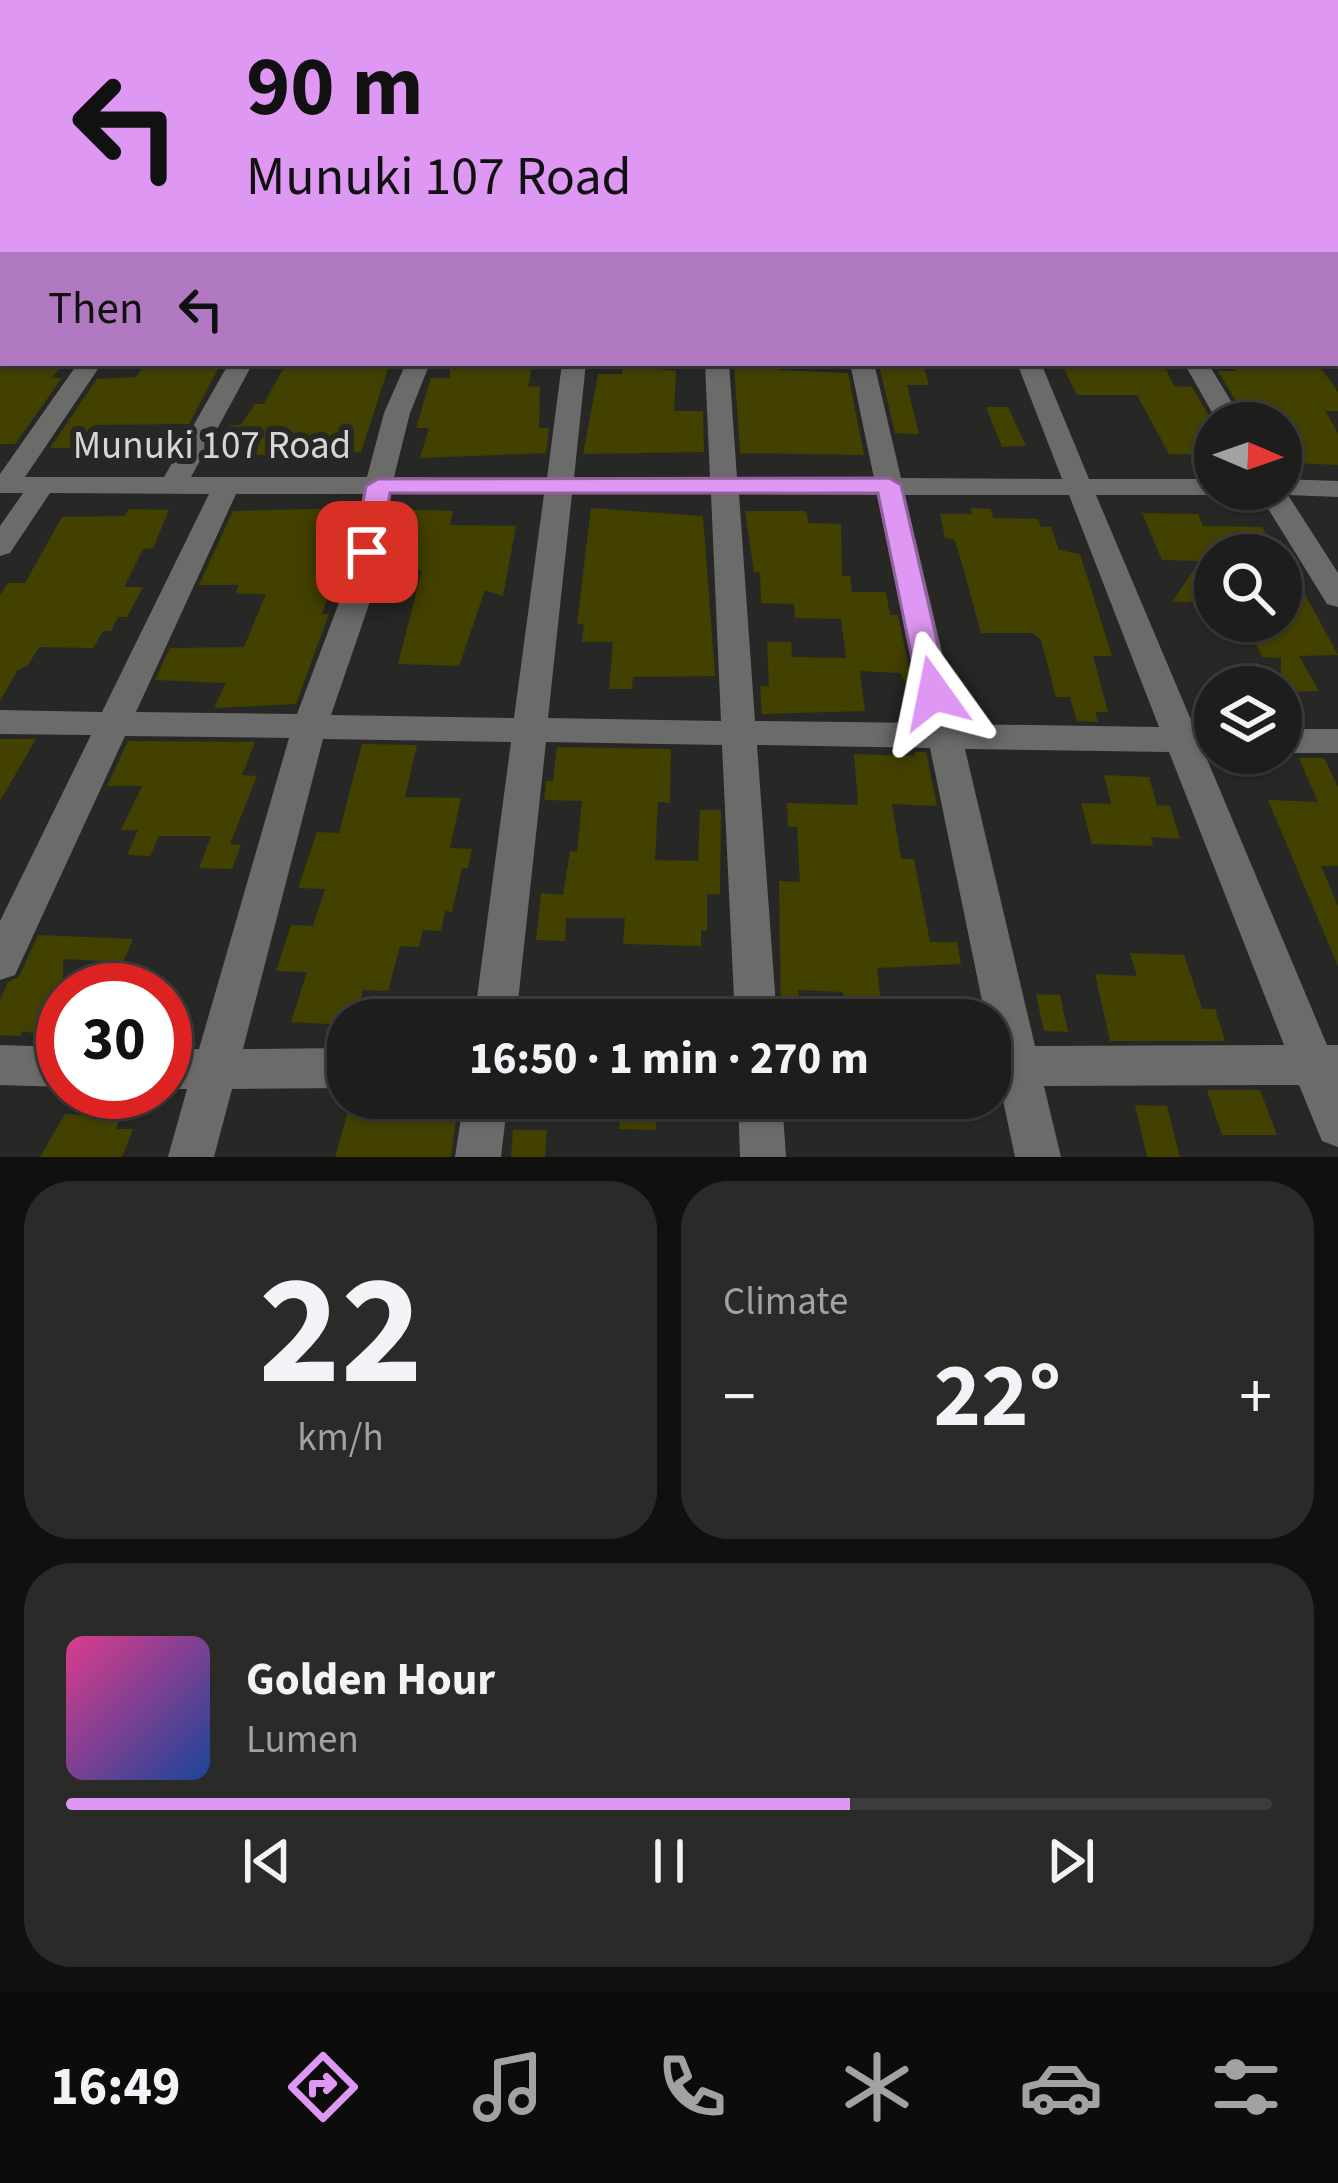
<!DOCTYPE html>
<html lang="en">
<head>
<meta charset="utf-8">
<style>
  :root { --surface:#1d1e1c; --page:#2a2b29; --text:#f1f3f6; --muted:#a0a2a3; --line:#3b3c3b; --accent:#de98f3 }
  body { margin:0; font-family:"Source Sans 3",sans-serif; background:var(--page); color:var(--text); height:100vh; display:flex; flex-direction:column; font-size:45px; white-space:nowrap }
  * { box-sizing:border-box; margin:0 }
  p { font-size:39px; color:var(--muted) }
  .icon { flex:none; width:66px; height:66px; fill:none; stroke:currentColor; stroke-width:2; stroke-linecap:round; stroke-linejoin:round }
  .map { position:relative; height:1157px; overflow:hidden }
  .side { display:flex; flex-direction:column; gap:24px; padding:24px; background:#10100f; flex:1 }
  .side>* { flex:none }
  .top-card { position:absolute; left:0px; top:0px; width:1338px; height:366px; box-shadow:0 3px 9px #0004,0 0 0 3px var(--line); background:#de98f3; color:#111; overflow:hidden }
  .needle { width:78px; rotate:92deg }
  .controls { position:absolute; left:1194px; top:402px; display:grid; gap:24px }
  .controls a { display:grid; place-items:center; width:108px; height:108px; border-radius:50%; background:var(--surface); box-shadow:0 3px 9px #0004,0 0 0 3px var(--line); font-size:60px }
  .speed { position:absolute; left:36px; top:963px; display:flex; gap:24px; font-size:60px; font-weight:700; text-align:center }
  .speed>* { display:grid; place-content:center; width:156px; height:156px; border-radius:50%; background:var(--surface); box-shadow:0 3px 9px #0004,0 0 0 3px var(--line); line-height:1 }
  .speed .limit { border:18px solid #d22; background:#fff; color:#111 }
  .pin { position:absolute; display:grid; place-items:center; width:102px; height:102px; color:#fff; margin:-51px; border-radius:24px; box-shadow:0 6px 18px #0006 }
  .me { position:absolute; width:132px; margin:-66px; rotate:348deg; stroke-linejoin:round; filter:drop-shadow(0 0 9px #0008) }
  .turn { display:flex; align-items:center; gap:42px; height:252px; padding:0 48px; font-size:54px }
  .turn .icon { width:156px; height:156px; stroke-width:2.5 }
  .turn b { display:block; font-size:84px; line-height:102px }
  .then { display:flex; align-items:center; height:114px; padding:0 48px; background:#0003; gap:24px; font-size:45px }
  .big { font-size:90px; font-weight:700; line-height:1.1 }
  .side .tile { flex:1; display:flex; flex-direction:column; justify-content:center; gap:18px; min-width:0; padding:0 42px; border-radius:48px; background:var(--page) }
  .side .dial { align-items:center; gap:0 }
  .dial b { font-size:156px; line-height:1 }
  .song { display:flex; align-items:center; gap:36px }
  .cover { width:144px; height:144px; border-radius:18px; background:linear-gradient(135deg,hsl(330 70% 55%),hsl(220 70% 35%)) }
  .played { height:12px; border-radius:6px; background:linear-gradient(90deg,var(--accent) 65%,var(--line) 65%) }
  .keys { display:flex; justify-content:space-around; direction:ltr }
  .heat { display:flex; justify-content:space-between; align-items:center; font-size:66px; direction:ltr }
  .side .tiles { flex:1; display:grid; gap:24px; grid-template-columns:1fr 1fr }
  .tile:last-child { grid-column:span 2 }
  .trip { position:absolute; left:327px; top:999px; width:684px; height:120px; border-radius:48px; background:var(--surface); box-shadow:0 3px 9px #0004,0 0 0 3px var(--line); font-weight:700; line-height:120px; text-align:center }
  .dock { display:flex; height:192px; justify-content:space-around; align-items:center; background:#0c0c0b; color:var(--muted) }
  .dock .icon { width:84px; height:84px }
  .dock .on { color:var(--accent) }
  .dock b { font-size:54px; color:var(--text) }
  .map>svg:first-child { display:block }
</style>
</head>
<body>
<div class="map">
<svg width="1338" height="1157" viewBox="0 0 1338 1157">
  <rect width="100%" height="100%" fill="#272825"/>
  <!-- building -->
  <g fill="#434100">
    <path d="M 0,363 L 64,363 L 52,378 L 62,378 L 15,444 L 0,444 Z"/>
    <path d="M 146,363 L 221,363 L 189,424 L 95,425 L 79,448 L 50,448 L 97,379 L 136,377 Z"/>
    <path d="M 286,363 L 356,363 L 354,369 L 388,369 L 361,452 L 220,456 L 225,449 L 215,448 L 230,425 L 241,425 L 255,404 L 264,404 Z"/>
    <path d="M 450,363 L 533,363 L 528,386 L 540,387 L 539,428 L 549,428 L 546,453 L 420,458 L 429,428 L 416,428 L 431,378 L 450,378 Z"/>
    <path d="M 734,363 L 776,363 L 779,370 L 848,373 L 864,455 L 740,453 Z"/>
    <path d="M 1061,363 L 1163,363 L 1174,386 L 1192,387 L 1215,426 L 1215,455 L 1169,454 L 1137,395 L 1077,395 Z"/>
    <path d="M 1231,363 L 1318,364 L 1338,392 L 1338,411 L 1325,411 L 1338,433 L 1338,465 L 1294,463 L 1281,439 L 1281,423 L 1248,422 L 1218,371 L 1236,371 Z"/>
    <path d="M 879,365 L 923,365 L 929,385 L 907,385 L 919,434 L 895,433 Z"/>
    <path d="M 623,366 L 676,371 L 674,411 L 703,411 L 704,452 L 583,454 L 598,374 L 622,374 Z"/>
    <path d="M 986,407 L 1008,407 L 1026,446 L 1002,447 Z"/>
    <path d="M 356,508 L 347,557 L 339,563 L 322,614 L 329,614 L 296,704 L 214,708 L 226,683 L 155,680 L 170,648 L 244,647 L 266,594 L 241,594 L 236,592 L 239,585 L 199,585 L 233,511 Z"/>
    <path d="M 591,508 L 703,516 L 715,676 L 633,677 L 632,689 L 609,689 L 613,642 L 582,642 L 584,624 L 577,624 Z"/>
    <path d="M 971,508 L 991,509 L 993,518 L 1038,519 L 1041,527 L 1051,527 L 1059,550 L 1080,554 L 1112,656 L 1093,656 L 1108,712 L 1095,712 L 1098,722 L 1077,721 L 1070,697 L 1056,697 L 1041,640 L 1033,633 L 981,633 L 959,553 L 954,539 L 945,538 L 940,514 L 972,514 Z"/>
    <path d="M 129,509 L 169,510 L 153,548 L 143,549 L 124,587 L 143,587 L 127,617 L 118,617 L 111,631 L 103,631 L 93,648 L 39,647 L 28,665 L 17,671 L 0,701 L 0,595 L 8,583 L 25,583 L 62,517 L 125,516 Z"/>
    <path d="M 392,509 L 453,511 L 450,525 L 516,526 L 503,596 L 485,590 L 459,666 L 398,664 L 422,570 L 395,569 L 399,556 L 385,556 Z"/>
    <path d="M 745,511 L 806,511 L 808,523 L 841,524 L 842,576 L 850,576 L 852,592 L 886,592 L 890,615 L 898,615 L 919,718 L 914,718 L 910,691 L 900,673 L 860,671 L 865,711 L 762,714 L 760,686 L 769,686 L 767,642 L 791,642 L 792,657 L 846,658 L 841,619 L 795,618 L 794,604 L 761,603 L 760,572 L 754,572 Z"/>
    <path d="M 1142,513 L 1198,514 L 1203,526 L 1262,527 L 1277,555 L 1215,555 L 1215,601 L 1172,602 L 1200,561 L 1162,560 Z"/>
    <path d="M 1281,550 L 1338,655 L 1299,656 L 1319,691 L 1281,692 L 1281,658 L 1262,657 L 1246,621 L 1281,621 Z"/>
    <path d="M 0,739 L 36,739 L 0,801 Z"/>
    <path d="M 128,741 L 255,742 L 242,775 L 257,776 L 230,844 L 241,845 L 232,869 L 199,868 L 211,836 L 159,836 L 150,856 L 127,855 L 138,830 L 121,830 L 142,786 L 107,786 Z"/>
    <path d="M 362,744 L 417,745 L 405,797 L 461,798 L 450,848 L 472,849 L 468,868 L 462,868 L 452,912 L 445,911 L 441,931 L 423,930 L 419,947 L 400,946 L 388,991 L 363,990 L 356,1020 L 348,1020 L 348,1025 L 291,1022 L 307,972 L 276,971 L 291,925 L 313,926 L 325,889 L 298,888 L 317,832 L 339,833 Z"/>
    <path d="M 557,747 L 671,749 L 670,803 L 658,802 L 655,860 L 698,861 L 700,810 L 721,810 L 720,894 L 707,894 L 707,931 L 701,930 L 701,946 L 623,944 L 625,918 L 566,918 L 565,941 L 536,940 L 541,893 L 563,895 L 570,851 L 577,852 L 582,801 L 544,800 L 546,781 L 553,781 Z"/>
    <path d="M 914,752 L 926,752 L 937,806 L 892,804 L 901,859 L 914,859 L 930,942 L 957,942 L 961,964 L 877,968 L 883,1020 L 859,1020 L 857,1005 L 844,1004 L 843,992 L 798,990 L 801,1020 L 781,1020 L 779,881 L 800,882 L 797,827 L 788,827 L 787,803 L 858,805 L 854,754 L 915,756 Z"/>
    <path d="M 1299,758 L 1324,758 L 1338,787 L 1338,866 L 1321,866 L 1338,906 L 1338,966 L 1268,800 L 1318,802 Z"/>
    <path d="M 1104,775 L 1149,777 L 1157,805 L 1170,806 L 1180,839 L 1151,837 L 1153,846 L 1092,844 L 1081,803 L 1111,804 Z"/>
    <path d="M 38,935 L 133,939 L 123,962 L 63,959 L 63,1040 L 23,1031 L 20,1036 L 0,1035 L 0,1000 L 8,982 L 19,977 Z"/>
    <path d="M 1130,953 L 1184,955 L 1202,1009 L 1215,1009 L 1225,1041 L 1110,1041 L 1095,974 L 1137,976 Z"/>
    <path d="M 1036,994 L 1060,995 L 1068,1032 L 1044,1031 Z"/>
    <path d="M 1207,1090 L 1260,1090 L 1277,1135 L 1222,1135 Z"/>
    <path d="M 352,1098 L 459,1098 L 451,1157 L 335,1157 Z"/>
    <path d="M 621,1102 L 657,1103 L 656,1130 L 619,1129 Z"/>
    <path d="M 1135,1105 L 1167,1106 L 1180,1157 L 1147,1157 Z"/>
    <path d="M 65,1114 L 120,1117 L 116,1129 L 133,1129 L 122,1157 L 40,1157 Z"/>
    <path d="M 513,1130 L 547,1130 L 545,1157 L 511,1157 Z"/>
  </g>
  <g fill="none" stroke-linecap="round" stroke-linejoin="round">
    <!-- minor -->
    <g fill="#6b6b6a" fill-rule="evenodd">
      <path d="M 79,0 L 95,0 L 77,3 Z"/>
      <path d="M 256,0 L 271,0 L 254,3 Z"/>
      <path d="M 343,0 L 357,0 L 341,3 Z"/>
      <path d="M 434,0 L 448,0 L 432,3 Z"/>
      <path d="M 524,0 L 538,0 L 523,3 Z"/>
      <rect x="610" y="0" width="14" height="3"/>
      <rect x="689" y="0" width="14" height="3"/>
      <rect x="770" y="0" width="14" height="3"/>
      <path d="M 867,0 L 881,0 L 883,3 L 869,3 Z"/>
      <path d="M 962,0 L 976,0 L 977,3 L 963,3 Z"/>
      <rect x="1199" y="0" width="14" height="3"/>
      <path d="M 1269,0 L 1283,0 L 1284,3 L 1270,3 Z"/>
      <rect x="0" y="28" width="3" height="8"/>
      <path d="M 3,62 L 3,74 L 0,75 L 0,63 Z"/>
      <rect x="0" y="93" width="3" height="10"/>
      <rect x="1335" y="97" width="3" height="10"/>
      <path d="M 1335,194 L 1338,195 L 1338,209 L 1335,208 Z"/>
      <path d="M 3,289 L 3,306 L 0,307 L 0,290 Z"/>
      <rect x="1335" y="294" width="3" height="14"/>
      <path d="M 1335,351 L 1338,352 L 1338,369 L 1327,363 L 1335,363 Z"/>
      <path d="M 78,363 L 102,363 L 25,477 L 164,477 L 229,363 L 253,363 L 191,477 L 367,477 L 384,413 L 406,363 L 430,363 L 410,413 L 394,477 L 547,478 L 562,363 L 586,363 L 574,478 L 710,478 L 705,363 L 729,363 L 737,478 L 874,478 L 850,363 L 874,363 L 901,478 L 1062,479 L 1017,363 L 1041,363 L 1089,479 L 1215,479 L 1215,489 L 1227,489 L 1215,495 L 1096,495 L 1194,727 L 1215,728 L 1215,752 L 1204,752 L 1327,1045 L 1338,1045 L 1338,1147 L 1322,1141 L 1299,1085 L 1044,1086 L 1061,1157 L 1015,1157 L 1000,1086 L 990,1086 L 990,1020 L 986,1020 L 930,748 L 757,745 L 777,1020 L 735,1020 L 722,745 L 546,742 L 516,1020 L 474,1020 L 511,742 L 323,739 L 243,1049 L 348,1048 L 348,1088 L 232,1089 L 214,1157 L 168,1157 L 187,1089 L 165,1089 L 165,1049 L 199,1049 L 289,738 L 125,736 L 15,975 L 0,980 L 0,921 L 91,735 L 0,734 L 0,710 L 102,712 L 209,494 L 50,493 L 10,553 L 0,556 L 0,526 L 23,493 L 0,493 L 0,474 ZM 236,494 L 363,494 L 346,584 L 297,714 L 136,712 ZM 390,494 L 544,494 L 514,718 L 331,715 L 376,584 ZM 572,494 L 711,494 L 721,721 L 548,718 ZM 739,494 L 877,495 L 925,723 L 755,721 ZM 905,495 L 1069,495 L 1159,727 L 959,724 ZM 965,749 L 1169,752 L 1284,1045 L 1035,1046 Z"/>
      <path d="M 1184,363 L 1208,363 L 1244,423 L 1218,423 Z"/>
      <path d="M 1281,479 L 1338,481 L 1338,497 L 1288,495 L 1338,573 L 1338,607 L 1327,604 L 1256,489 L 1281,489 Z"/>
      <path d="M 1281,729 L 1338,729 L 1338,753 L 1280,753 Z"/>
      <path d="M 0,1045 L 63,1047 L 63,1087 L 0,1085 Z"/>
      <path d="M 464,1098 L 508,1098 L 501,1157 L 455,1157 Z"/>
      <path d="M 738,1098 L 782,1098 L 786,1157 L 740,1157 Z"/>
    </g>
    <!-- major -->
    <g fill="#afafac" fill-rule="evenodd">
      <path d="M 1117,0 L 1148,0 L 1151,3 L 1120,3 Z"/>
      <rect x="1335" y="31" width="3" height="8"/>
    </g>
  </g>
  <!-- route -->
  <path fill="#de98f3" stroke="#90639e" stroke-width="3" d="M 889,478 L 901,485 L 949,693 L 934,704 L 919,693 L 878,493 L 390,493 L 380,552 L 367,560 L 354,552 L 366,486 L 378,479 Z"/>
  <g text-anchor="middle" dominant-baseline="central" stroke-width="12" stroke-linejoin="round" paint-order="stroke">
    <!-- street labels -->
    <g font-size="39" fill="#d6d6d5" stroke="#272825">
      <text x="212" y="446">Munuki 107 Road</text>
    </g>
  </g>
</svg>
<div class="controls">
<a><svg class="needle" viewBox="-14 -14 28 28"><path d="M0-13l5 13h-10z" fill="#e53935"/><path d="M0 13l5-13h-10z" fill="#a0a2a3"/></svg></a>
<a><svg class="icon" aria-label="search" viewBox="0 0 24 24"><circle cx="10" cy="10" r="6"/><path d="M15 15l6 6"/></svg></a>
<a><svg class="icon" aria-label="layers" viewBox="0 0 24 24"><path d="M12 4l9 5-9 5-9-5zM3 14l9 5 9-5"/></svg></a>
</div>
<div class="speed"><div class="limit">30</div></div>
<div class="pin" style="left:367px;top:552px;background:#d93025"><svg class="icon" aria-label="arrive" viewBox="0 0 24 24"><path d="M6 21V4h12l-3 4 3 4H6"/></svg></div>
<svg class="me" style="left:934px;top:693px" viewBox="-20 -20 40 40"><path d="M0-17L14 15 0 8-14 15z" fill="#de98f3" stroke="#fff" stroke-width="4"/></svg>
<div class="trip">16:50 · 1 min · 270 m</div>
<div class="top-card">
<div class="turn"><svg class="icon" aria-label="left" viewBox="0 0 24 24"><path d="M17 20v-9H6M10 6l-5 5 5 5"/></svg><div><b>90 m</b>Munuki 107 Road</div></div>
<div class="then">Then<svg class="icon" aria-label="left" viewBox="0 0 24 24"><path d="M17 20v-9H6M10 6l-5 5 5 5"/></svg></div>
</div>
</div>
<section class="side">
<div class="tiles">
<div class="tile dial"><b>22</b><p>km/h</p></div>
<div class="tile"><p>Climate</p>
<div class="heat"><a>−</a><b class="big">22°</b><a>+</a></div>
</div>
<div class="tile">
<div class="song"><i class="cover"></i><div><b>Golden Hour</b><p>Lumen</p></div></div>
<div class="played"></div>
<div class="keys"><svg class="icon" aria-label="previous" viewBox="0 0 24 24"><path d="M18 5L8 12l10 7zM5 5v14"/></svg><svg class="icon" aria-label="pause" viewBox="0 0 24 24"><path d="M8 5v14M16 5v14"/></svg><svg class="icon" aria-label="next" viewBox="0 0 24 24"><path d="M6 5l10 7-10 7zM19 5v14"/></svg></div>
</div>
</div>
</section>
<nav class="dock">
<b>16:49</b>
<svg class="icon on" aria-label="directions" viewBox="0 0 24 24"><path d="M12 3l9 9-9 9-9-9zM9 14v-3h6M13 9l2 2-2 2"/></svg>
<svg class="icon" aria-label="music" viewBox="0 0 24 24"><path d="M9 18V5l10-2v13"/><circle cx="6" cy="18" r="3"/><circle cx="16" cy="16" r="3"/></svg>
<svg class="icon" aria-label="phone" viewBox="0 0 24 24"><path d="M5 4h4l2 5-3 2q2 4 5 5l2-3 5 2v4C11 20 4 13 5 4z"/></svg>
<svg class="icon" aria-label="climate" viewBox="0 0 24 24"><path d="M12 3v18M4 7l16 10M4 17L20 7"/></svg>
<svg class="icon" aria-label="car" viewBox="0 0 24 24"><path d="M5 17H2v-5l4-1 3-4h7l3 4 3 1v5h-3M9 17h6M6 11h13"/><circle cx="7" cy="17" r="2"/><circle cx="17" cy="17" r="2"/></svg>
<svg class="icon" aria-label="filters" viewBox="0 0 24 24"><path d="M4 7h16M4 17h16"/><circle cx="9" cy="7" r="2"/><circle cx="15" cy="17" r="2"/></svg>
</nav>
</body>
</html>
